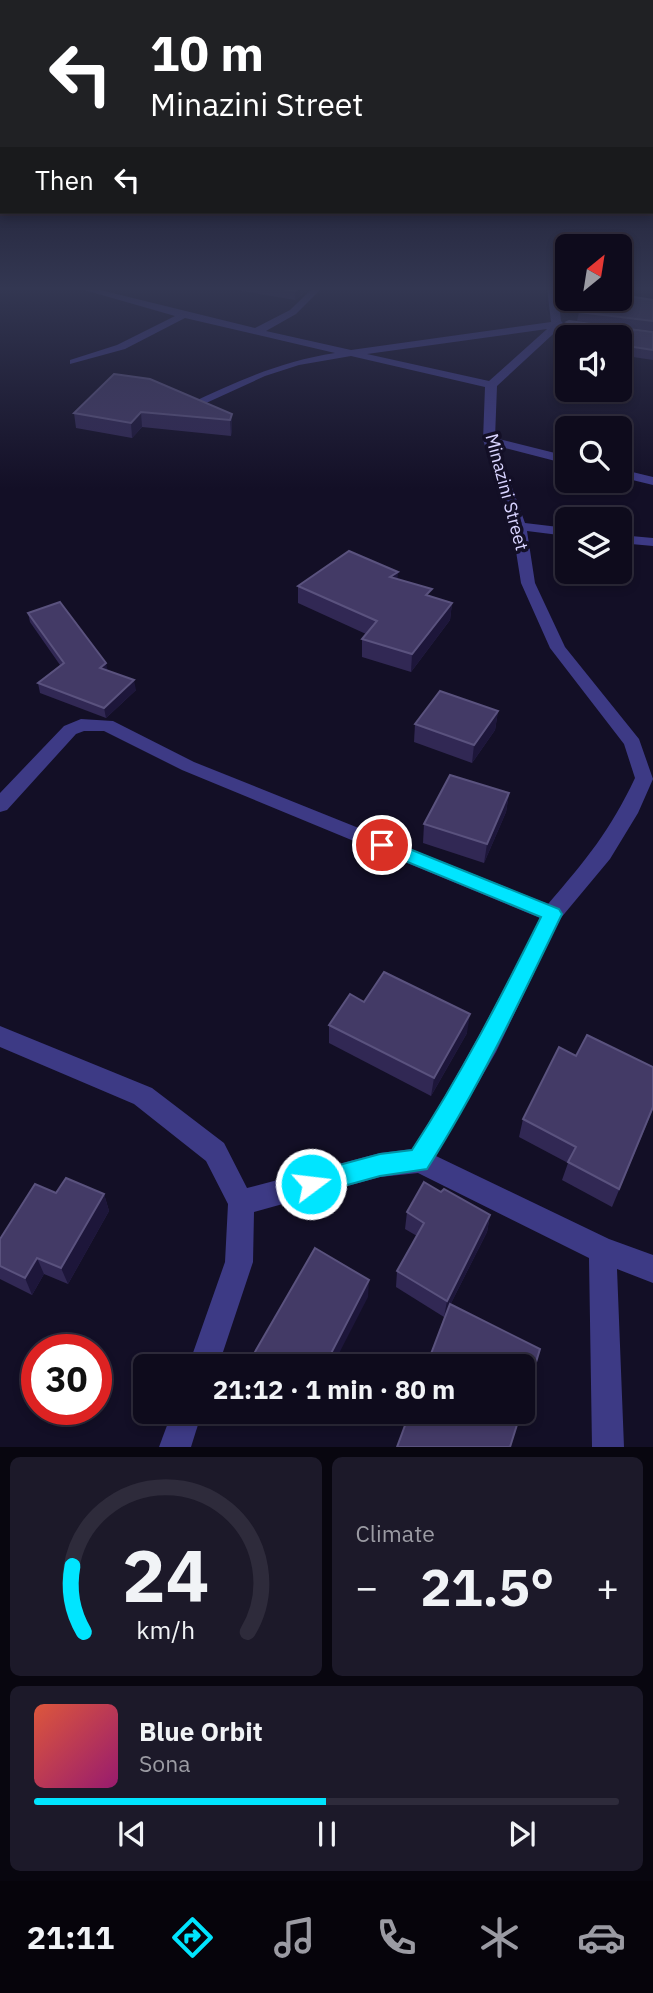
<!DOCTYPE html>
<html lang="en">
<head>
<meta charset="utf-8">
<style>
  :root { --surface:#0e0b1c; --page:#1c1929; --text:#f1f3f6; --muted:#9b9ba3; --line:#2e2b3b; --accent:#00e5ff }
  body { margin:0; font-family:"IBM Plex Sans",sans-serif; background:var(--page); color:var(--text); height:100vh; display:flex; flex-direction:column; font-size:26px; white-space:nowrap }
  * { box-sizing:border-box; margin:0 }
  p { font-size:23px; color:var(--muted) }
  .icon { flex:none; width:38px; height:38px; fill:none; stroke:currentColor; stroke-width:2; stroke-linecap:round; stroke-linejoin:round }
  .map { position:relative; height:1447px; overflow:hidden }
  .details { display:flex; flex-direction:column; gap:10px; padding:10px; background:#08060f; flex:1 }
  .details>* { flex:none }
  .banner { position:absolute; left:0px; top:0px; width:654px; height:214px; box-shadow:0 4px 10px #0003,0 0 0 2px var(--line); background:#202124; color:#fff; overflow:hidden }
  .needle { width:46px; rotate:30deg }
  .fabs { position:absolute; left:555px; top:234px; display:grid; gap:14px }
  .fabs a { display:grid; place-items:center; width:77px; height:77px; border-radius:10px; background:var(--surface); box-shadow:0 4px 10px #0003,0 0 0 2px var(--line); font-size:35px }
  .speed { position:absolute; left:21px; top:1334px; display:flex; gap:14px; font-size:35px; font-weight:700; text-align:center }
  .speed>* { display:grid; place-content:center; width:91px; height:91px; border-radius:50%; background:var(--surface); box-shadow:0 4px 10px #0003,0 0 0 2px var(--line); line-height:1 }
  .speed .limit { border:10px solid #d22; background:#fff; color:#111 }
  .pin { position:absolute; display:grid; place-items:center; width:60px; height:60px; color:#fff; margin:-30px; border:4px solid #fff; border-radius:50%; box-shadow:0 2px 7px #0007 }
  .me { position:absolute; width:77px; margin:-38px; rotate:75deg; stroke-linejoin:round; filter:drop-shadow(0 0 5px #0008) }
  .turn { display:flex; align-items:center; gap:24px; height:147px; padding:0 35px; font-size:32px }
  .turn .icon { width:91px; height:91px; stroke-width:2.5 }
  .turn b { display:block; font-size:49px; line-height:60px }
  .then { display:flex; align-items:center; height:66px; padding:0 35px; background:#0003; gap:14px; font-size:26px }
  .big { font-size:52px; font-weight:700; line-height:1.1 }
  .details .tile { flex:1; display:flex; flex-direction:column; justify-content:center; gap:10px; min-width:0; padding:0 24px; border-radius:10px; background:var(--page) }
  .details .dial { align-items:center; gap:0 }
  .dial svg { height:182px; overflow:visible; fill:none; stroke:var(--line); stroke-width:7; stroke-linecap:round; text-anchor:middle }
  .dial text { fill:var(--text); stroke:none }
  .song { display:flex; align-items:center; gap:21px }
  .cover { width:84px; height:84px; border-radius:10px; background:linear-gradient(135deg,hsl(10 70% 55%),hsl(320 70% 35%)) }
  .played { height:7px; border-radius:4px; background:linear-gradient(90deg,var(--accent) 50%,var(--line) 50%) }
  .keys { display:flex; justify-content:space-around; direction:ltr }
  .heat { display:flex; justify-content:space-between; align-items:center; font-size:38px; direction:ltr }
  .details .tiles { flex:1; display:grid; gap:10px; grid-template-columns:1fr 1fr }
  .tile:last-child { grid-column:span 2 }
  .trip { position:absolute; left:133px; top:1354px; width:402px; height:70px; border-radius:10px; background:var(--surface); box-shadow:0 4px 10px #0003,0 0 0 2px var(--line); font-weight:700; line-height:70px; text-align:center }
  .tabs { display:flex; height:112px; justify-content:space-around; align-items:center; background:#06040b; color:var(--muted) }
  .tabs .icon { width:49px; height:49px }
  .tabs .current { color:var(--accent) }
  .tabs b { font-size:32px; color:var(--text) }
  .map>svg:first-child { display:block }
</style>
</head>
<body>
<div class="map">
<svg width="653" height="1447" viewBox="0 0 653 1447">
  <rect width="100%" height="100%" fill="#130f26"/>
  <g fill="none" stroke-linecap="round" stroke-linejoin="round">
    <!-- street -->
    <g fill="#3d3a85" fill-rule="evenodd">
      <path d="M 74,287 L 88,287 L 255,328 L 290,310 L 314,287 L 323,287 L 296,314 L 266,331 L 351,350 L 551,322 L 547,287 L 557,287 L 561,321 L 564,324 L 497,386 L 495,438 L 567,456 L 567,464 L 497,446 L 525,523 L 567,528 L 567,536 L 527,531 L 535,583 L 565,647 L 639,739 L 653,779 L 638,813 L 610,859 L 560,919 L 496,1052 L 436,1156 L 609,1239 L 653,1255 L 653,1283 L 617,1269 L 624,1447 L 592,1447 L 589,1258 L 418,1173 L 380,1177 L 254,1212 L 253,1262 L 218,1367 L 188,1367 L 225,1262 L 228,1204 L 206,1161 L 134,1104 L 0,1047 L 0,1026 L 152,1088 L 224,1143 L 247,1188 L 380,1153 L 412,1149 C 460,1075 500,997 540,918 L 182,770 L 104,731 L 84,731 L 76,734 L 7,810 L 0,812 L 0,793 L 64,726 L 81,719 L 113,721 L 194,762 L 548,904 C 586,860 610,831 635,778 L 624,744 L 550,648 L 521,583 L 512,526 L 483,440 L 485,387 L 351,356 L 299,365 L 265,376 L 193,409 L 189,408 L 189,404 C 237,381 282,361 335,353 L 185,318 L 125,349 L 70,364 L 70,360 L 117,345 L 175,316 ZM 547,329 L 489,381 L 367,354 Z"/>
      <path d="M 620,469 L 653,477 L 653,485 L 620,477 Z"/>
      <path d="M 620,535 L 653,538 L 653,546 L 620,543 Z"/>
      <path d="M 172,1412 L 202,1412 L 191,1447 L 159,1447 Z"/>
    </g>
  </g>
  <!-- wall -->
  <g fill="#312854">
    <path d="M 220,287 L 313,287 L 295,300 Z"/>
    <path d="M 560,287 L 567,287 L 567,299 L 620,299 L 620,287 L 630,287 L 625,295 L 653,300 L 653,331 L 577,321 L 579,312 L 581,310 L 562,307 Z"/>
    <path d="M 567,322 L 653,332 L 653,360 L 620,355 L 620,338 L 567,338 L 567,347 L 555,346 L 556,336 L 567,327 Z"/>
    <path d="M 114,374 L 232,414 L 232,429 L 231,436 L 142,427 L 132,438 L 76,428 L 74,413 Z"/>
    <path d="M 397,580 L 431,597 L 452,603 L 450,620 L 411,672 L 362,657 L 362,639 L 366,634 L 298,603 L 298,586 Z"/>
    <path d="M 28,613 L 107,671 L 136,690 L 106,718 L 40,693 L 38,683 L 60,665 L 30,622 Z"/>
    <path d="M 498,711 L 495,730 L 472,763 L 414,742 L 415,724 Z"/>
    <path d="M 509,793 L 506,812 L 484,863 L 423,843 L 424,824 Z"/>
    <path d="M 364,1002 L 467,1033 L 431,1096 L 329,1043 L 329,1025 Z"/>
    <path d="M 653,1109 L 612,1207 L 562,1180 L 568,1163 L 519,1137 L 523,1119 Z"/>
    <path d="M 441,1192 L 490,1215 L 487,1232 L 444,1317 L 396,1287 L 397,1271 L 417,1236 L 405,1229 L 407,1212 Z"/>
    <path d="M 56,1193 L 104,1194 L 109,1211 L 68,1284 L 44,1274 L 32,1295 L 0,1279 L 0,1239 Z"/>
  </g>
  <!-- shaded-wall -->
  <g fill="#1d163a">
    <path d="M 301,287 L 313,287 L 295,300 L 295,291 Z"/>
    <path d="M 626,287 L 630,287 L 620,304 L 622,295 Z"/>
    <path d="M 141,412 L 142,427 L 132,438 L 131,423 Z"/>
    <path d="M 232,414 L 232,429 L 231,436 L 230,420 Z"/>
    <path d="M 398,572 L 397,589 L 390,577 Z"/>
    <path d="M 452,603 L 450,620 L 411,672 L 412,654 Z"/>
    <path d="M 106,663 L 108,672 L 100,668 Z"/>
    <path d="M 134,680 L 136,690 L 106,718 L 104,708 Z"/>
    <path d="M 498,711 L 495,730 L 472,763 L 474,745 Z"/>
    <path d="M 509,793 L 506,812 L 484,863 L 487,844 Z"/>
    <path d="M 470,1014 L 467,1033 L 431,1096 L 434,1078 Z"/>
    <path d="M 104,1194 L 109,1211 L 68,1284 L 61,1268 Z"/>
    <path d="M 490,1215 L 487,1232 L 444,1317 L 447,1301 Z"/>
    <path d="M 37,1258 L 44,1274 L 32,1295 L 25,1278 Z"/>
    <path d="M 369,1280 L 368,1297 L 332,1367 L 324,1367 Z"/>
  </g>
  <!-- building -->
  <g fill="#433a66" stroke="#5a527e" stroke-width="2">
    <path d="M 272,287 L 301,287 L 295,291 Z"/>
    <path d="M 562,287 L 567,287 L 567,298 L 563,297 Z"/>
    <path d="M 620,287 L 626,287 L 622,295 L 653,300 L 653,321 L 579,312 L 590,302 L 575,299 L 620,299 Z"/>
    <path d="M 569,321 L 653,332 L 653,350 L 620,345 L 620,338 L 572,338 L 556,336 L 571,323 L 567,322 Z"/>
    <path d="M 114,374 L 150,379 L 232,414 L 230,420 L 141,412 L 131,423 L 74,413 Z"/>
    <path d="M 349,551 L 398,572 L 390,577 L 432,589 L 426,595 L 452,603 L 412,654 L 362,639 L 377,621 L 298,586 Z"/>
    <path d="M 60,602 L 106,663 L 100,668 L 134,680 L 104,708 L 38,683 L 64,663 L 28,613 Z"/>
    <path d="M 440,691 L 498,711 L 474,745 L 415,724 Z"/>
    <path d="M 450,775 L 509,793 L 487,844 L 424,824 Z"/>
    <path d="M 384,972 L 470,1014 L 434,1078 L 329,1025 L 350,994 L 364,1002 Z"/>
    <path d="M 587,1035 L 653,1067 L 653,1107 L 619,1189 L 568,1162 L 576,1147 L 523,1119 L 559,1047 L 576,1056 Z"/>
    <path d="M 66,1178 L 104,1194 L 61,1268 L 37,1258 L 25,1278 L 0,1266 L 0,1239 L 35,1184 L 56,1193 Z"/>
    <path d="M 424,1182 L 441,1192 L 444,1189 L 490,1215 L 447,1301 L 397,1271 L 424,1223 L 407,1212 Z"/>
    <path d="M 315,1248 L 369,1280 L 324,1367 L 252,1367 L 248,1364 Z"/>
    <path d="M 450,1304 L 540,1349 L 523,1405 L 523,1367 L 426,1367 Z"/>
    <path d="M 410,1412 L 521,1412 L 510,1447 L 397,1447 Z"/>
  </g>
  <!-- sky -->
  <linearGradient id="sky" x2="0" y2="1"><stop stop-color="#0a0815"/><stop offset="0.59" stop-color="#333752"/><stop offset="1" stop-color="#333752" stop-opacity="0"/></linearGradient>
  <rect width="653" height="489" fill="url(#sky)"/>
  <!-- route -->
  <path fill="#00e5ff" stroke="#0095a6" stroke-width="2" d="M 382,838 L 559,909 L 562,914 C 520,1001 479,1087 427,1169 L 380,1176 L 311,1195 L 302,1192 L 299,1184 L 302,1175 L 380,1154 L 412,1150 C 461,1075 501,997 541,917 L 376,849 L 373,845 L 376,840 Z"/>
  <g text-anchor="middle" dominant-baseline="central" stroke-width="7" stroke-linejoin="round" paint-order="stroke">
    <!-- street labels -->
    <g font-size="18" fill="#d9d4ff" stroke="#130f26">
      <text transform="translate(507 492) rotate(75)">Minazini Street</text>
    </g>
  </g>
</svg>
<div class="fabs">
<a><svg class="needle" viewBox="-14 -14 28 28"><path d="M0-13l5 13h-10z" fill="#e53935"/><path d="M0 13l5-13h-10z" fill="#9b9ba3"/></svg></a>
<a><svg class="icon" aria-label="sound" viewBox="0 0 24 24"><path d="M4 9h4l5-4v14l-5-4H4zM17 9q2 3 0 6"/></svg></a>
<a><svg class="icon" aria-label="search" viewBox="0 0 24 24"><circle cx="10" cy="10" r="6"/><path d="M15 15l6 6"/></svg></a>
<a><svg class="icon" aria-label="layers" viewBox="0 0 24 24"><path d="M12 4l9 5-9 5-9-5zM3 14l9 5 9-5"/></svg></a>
</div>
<div class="speed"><div class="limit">30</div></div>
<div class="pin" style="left:382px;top:845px;background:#d93025"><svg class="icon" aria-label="arrive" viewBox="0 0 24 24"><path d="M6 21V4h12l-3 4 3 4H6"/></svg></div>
<svg class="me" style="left:311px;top:1184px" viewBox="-20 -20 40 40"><circle r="17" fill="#00e5ff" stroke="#fff" stroke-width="3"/><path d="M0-11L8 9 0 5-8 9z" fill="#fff"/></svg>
<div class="trip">21:12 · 1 min · 80 m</div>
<div class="banner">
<div class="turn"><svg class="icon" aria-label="left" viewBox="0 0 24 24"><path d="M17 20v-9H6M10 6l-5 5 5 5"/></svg><div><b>10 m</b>Minazini Street</div></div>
<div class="then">Then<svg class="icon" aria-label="left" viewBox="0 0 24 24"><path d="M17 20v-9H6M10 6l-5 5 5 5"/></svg></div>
</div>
</div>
<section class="details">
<div class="tiles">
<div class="tile dial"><svg viewBox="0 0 100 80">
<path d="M14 69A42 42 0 1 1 86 69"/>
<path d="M14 69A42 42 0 0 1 9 40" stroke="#00e5ff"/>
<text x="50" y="56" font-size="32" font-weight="700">24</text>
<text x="50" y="72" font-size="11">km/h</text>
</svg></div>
<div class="tile"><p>Climate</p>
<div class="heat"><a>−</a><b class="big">21.5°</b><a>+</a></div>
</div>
<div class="tile">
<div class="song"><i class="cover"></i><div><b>Blue Orbit</b><p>Sona</p></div></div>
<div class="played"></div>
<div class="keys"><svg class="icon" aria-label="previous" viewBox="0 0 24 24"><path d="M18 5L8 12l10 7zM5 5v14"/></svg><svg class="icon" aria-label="pause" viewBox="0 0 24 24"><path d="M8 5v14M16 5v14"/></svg><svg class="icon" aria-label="next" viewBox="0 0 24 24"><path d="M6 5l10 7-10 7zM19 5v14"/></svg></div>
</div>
</div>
</section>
<nav class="tabs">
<b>21:11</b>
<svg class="icon current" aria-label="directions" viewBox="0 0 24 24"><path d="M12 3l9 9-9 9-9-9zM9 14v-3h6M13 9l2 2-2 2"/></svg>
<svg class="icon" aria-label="music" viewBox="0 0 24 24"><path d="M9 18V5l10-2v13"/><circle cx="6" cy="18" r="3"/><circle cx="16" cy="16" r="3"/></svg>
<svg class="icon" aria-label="phone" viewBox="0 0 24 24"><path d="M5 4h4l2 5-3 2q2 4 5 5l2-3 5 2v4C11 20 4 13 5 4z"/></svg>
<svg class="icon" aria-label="climate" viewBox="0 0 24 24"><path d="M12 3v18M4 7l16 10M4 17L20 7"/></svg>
<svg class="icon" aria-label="car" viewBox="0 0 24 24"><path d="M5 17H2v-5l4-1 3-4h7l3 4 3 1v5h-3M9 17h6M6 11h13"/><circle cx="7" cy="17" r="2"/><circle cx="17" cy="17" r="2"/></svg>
</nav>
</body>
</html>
